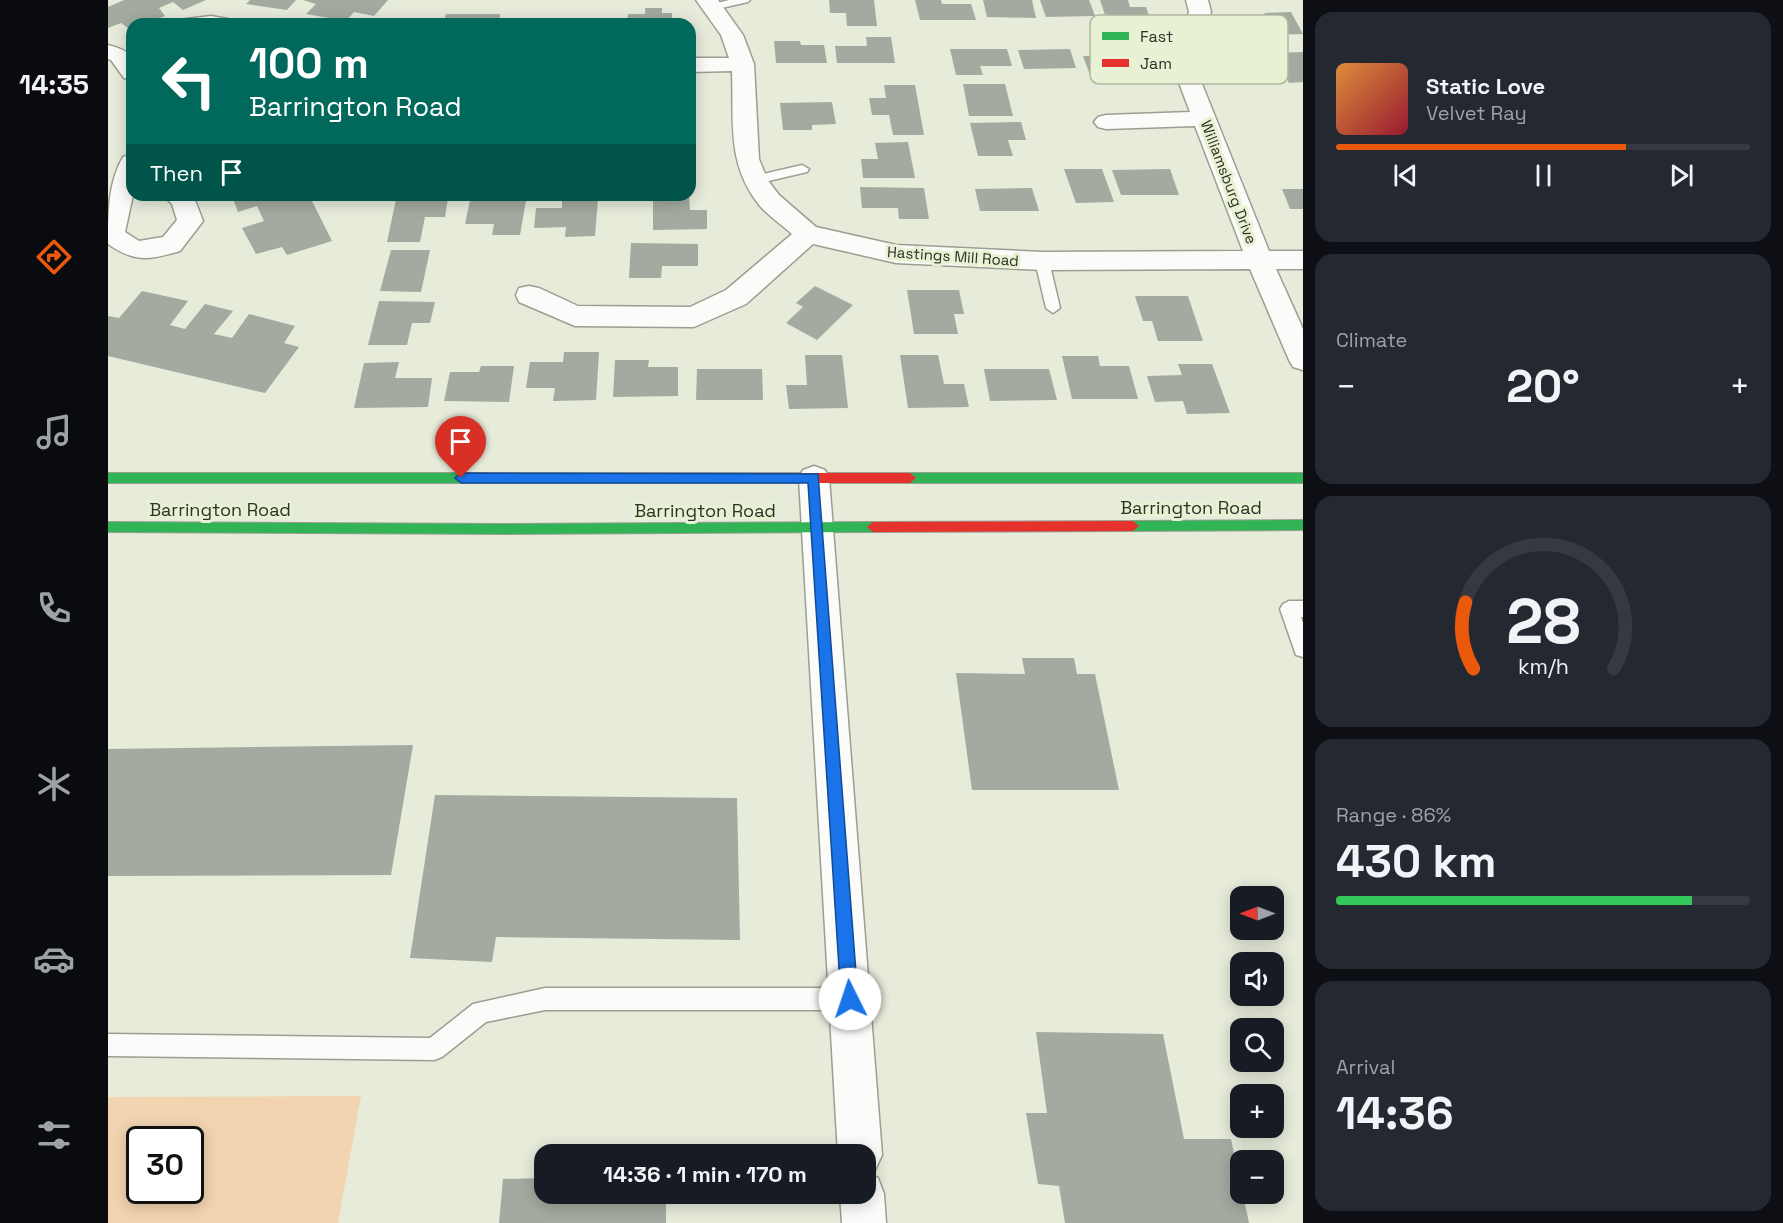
<!DOCTYPE html>
<html lang="en">
<head>
<meta charset="utf-8">
<style>
  :root { --surface:#171b24; --page:#242831; --text:#f1f3f6; --muted:#9ea1a6; --line:#363941; --accent:#ea580c }
  body { margin:0; font-family:"Space Grotesk",sans-serif; background:var(--page); color:var(--text); height:100vh; display:flex; flex-direction:column; font-size:22px; white-space:nowrap }
  * { box-sizing:border-box; margin:0 }
  p { font-size:20px; color:var(--muted) }
  .icon { flex:none; width:33px; height:33px; fill:none; stroke:currentColor; stroke-width:2; stroke-linecap:round; stroke-linejoin:round }
  .map { position:relative; flex:1; overflow:hidden }
  .drawer { display:flex; flex-direction:column; gap:12px; padding:12px; background:#0d0f14; width:480px }
  .drawer>* { flex:none }
  .guide { position:absolute; left:18px; top:18px; width:570px; height:183px; border-radius:18px; box-shadow:0 3px 15px #0003; background:#00695c; color:#fff; overflow:hidden }
  .needle { width:39px; rotate:270deg }
  .controls { position:absolute; left:1122px; top:886px; display:grid; gap:12px }
  .controls a { display:grid; place-items:center; width:54px; height:54px; border-radius:12px; background:var(--surface); box-shadow:0 3px 15px #0003; font-size:30px }
  .speed { position:absolute; left:18px; top:1126px; display:flex; gap:12px; font-size:30px; font-weight:700; text-align:center }
  .speed>* { display:grid; place-content:center; width:78px; height:78px; border-radius:50%; background:var(--surface); box-shadow:0 3px 15px #0003; line-height:1 }
  .speed .limit { border:3px solid #111; border-radius:9px; background:#fff; color:#111 }
  .pin { position:absolute; display:grid; place-items:center; width:51px; height:51px; color:#fff; margin:-62px -26px; border-radius:50% 50% 50% 0; rotate:-45deg; box-shadow:0 0 6px #0007 }
  .pin .icon { rotate:45deg }
  .me { position:absolute; width:66px; margin:-33px; rotate:356deg; stroke-linejoin:round; filter:drop-shadow(0 0 4px #0008) }
  .turn { display:flex; align-items:center; gap:21px; height:126px; padding:0 24px; font-size:27px }
  .turn .icon { width:78px; height:78px; stroke-width:2.5 }
  .turn b { display:block; font-size:42px; line-height:51px }
  .then { display:flex; align-items:center; height:57px; padding:0 24px; background:#0003; gap:12px; font-size:22px }
  .big { font-size:45px; font-weight:600; line-height:1.1 }
  .drawer .widget { flex:1; display:flex; flex-direction:column; justify-content:center; gap:9px; min-width:0; padding:0 21px; border-radius:18px; background:var(--page) }
  .drawer .dial { align-items:center; gap:0 }
  .dial svg { height:156px; overflow:visible; fill:none; stroke:var(--line); stroke-width:7; stroke-linecap:round; text-anchor:middle }
  .dial text { fill:var(--text); stroke:none }
  .song { display:flex; align-items:center; gap:18px }
  .cover { width:72px; height:72px; border-radius:9px; background:linear-gradient(135deg,hsl(30 70% 55%),hsl(350 70% 35%)) }
  .played { height:6px; border-radius:3px; background:linear-gradient(90deg,var(--accent) 70%,var(--line) 70%) }
  .keys { display:flex; justify-content:space-around; direction:ltr }
  .heat { display:flex; justify-content:space-between; align-items:center; font-size:33px; direction:ltr }
  .charge { height:9px; border-radius:4px; background:linear-gradient(90deg,#34c759 86%,var(--line) 0) }
  .trip { position:absolute; left:426px; top:1144px; width:342px; height:60px; border-radius:18px; background:var(--surface); box-shadow:0 3px 15px #0003; font-weight:600; line-height:60px; text-align:center }
  main { display:flex; flex:1; min-height:0 }
  .dock { display:flex; flex-direction:column; width:108px; justify-content:space-around; align-items:center; background:#090b0e; color:var(--muted) }
  .dock .icon { width:42px; height:42px }
  .dock .selected { color:var(--accent) }
  .dock b { font-size:27px; color:var(--text) }
  .map>svg:first-child { display:block }
</style>
</head>
<body>
<main>
<nav class="dock">
<b>14:35</b>
<svg class="icon selected" aria-label="directions" viewBox="0 0 24 24"><path d="M12 3l9 9-9 9-9-9zM9 14v-3h6M13 9l2 2-2 2"/></svg>
<svg class="icon" aria-label="music" viewBox="0 0 24 24"><path d="M9 18V5l10-2v13"/><circle cx="6" cy="18" r="3"/><circle cx="16" cy="16" r="3"/></svg>
<svg class="icon" aria-label="phone" viewBox="0 0 24 24"><path d="M5 4h4l2 5-3 2q2 4 5 5l2-3 5 2v4C11 20 4 13 5 4z"/></svg>
<svg class="icon" aria-label="climate" viewBox="0 0 24 24"><path d="M12 3v18M4 7l16 10M4 17L20 7"/></svg>
<svg class="icon" aria-label="car" viewBox="0 0 24 24"><path d="M5 17H2v-5l4-1 3-4h7l3 4 3 1v5h-3M9 17h6M6 11h13"/><circle cx="7" cy="17" r="2"/><circle cx="17" cy="17" r="2"/></svg>
<svg class="icon" aria-label="filters" viewBox="0 0 24 24"><path d="M4 7h16M4 17h16"/><circle cx="9" cy="7" r="2"/><circle cx="15" cy="17" r="2"/></svg>
</nav>
<div class="map">
<svg width="1195" height="1223" viewBox="0 0 1195 1223">
  <rect width="100%" height="100%" fill="#e6ebda"/>
  <!-- green -->
  <path fill="#f2d4b0" fill-rule="evenodd" d="M 253,1096 L 230,1223 L 0,1223 L 0,1097 ZM 32,1140 L 82,1140 L 82,1191 L 32,1191 Z"/>
  <!-- building -->
  <g fill="#a3aa9f">
    <path d="M 16,0 L 98,0 L 75,10 L 65,2 L 51,8 L 57,16 L 38,24 L 24,24 L 24,31 L 13,23 L 0,28 L 0,7 Z"/>
    <path d="M 142,0 L 188,0 L 179,10 L 138,4 Z"/>
    <path d="M 195,0 L 280,0 L 266,16 L 246,12 L 238,21 L 198,14 L 208,4 Z"/>
    <path d="M 721,0 L 766,0 L 769,26 L 739,26 L 738,13 L 722,13 Z"/>
    <path d="M 807,0 L 833,0 L 834,4 L 863,4 L 868,20 L 812,20 Z"/>
    <path d="M 875,0 L 924,0 L 928,18 L 879,17 Z"/>
    <path d="M 932,0 L 981,0 L 987,16 L 938,17 Z"/>
    <path d="M 992,0 L 1020,0 L 1022,7 L 1038,7 L 1043,22 L 999,21 Z"/>
    <path d="M 537,8 L 554,8 L 554,13 L 564,13 L 564,24 L 519,24 L 520,14 L 537,14 Z"/>
    <path d="M 1183,12 L 1195,34 L 1146,35 L 1137,18 L 1159,17 L 1156,13 Z"/>
    <path d="M 338,14 L 392,14 L 391,24 L 335,24 Z"/>
    <path d="M 403,18 L 452,18 L 451,24 L 402,24 Z"/>
    <path d="M 462,19 L 510,20 L 510,24 L 461,24 Z"/>
    <path d="M 758,37 L 783,37 L 787,63 L 729,63 L 727,46 L 759,46 Z"/>
    <path d="M 666,41 L 692,41 L 693,45 L 716,45 L 719,63 L 668,63 Z"/>
    <path d="M 842,49 L 899,49 L 904,66 L 872,66 L 875,75 L 848,75 Z"/>
    <path d="M 962,49 L 968,68 L 916,69 L 910,50 Z"/>
    <path d="M 1195,52 L 1195,82 L 1181,83 L 1172,67 L 1154,67 L 1146,54 Z"/>
    <path d="M 975,56 L 1026,56 L 1038,84 L 1011,84 L 1007,75 L 982,75 Z"/>
    <path d="M 855,84 L 897,84 L 905,116 L 861,116 Z"/>
    <path d="M 776,85 L 807,85 L 816,135 L 785,135 L 781,115 L 764,115 L 761,98 L 778,98 Z"/>
    <path d="M 724,102 L 728,124 L 704,125 L 704,130 L 675,130 L 672,103 Z"/>
    <path d="M 913,122 L 918,140 L 900,140 L 905,156 L 870,156 L 862,123 Z"/>
    <path d="M 800,142 L 807,178 L 755,178 L 753,159 L 770,159 L 767,143 Z"/>
    <path d="M 956,169 L 994,169 L 1006,202 L 968,203 Z"/>
    <path d="M 1062,169 L 1071,195 L 1013,195 L 1004,170 Z"/>
    <path d="M 752,187 L 816,188 L 821,219 L 791,219 L 790,208 L 754,208 Z"/>
    <path d="M 924,188 L 931,211 L 872,211 L 867,189 Z"/>
    <path d="M 1174,189 L 1195,189 L 1195,209 L 1182,209 Z"/>
    <path d="M 128,195 L 201,195 L 224,241 L 179,255 L 174,247 L 148,254 L 134,228 L 156,221 L 149,206 L 130,212 L 124,196 Z"/>
    <path d="M 545,195 L 581,195 L 582,210 L 599,210 L 599,229 L 545,230 Z"/>
    <path d="M 340,198 L 337,217 L 317,217 L 312,242 L 279,242 L 288,199 Z"/>
    <path d="M 454,199 L 490,199 L 487,236 L 457,237 L 458,227 L 426,228 L 428,208 L 454,208 Z"/>
    <path d="M 362,200 L 418,201 L 412,235 L 384,235 L 386,224 L 357,224 Z"/>
    <path d="M 523,243 L 590,244 L 590,266 L 554,266 L 553,278 L 521,278 Z"/>
    <path d="M 283,250 L 322,250 L 313,292 L 272,291 Z"/>
    <path d="M 707,286 L 745,305 L 709,340 L 678,323 L 695,307 L 688,303 Z"/>
    <path d="M 799,290 L 851,290 L 856,314 L 846,314 L 850,334 L 806,334 Z"/>
    <path d="M 34,291 L 80,301 L 62,325 L 77,329 L 97,304 L 125,311 L 106,334 L 124,338 L 141,314 L 187,326 L 176,343 L 191,347 L 157,393 L 0,356 L 0,316 L 11,318 Z"/>
    <path d="M 1027,296 L 1080,296 L 1095,341 L 1050,341 L 1044,321 L 1035,321 Z"/>
    <path d="M 271,301 L 327,302 L 322,323 L 304,323 L 299,345 L 260,345 Z"/>
    <path d="M 456,352 L 491,352 L 488,400 L 445,401 L 447,388 L 418,388 L 422,362 L 455,362 Z"/>
    <path d="M 697,355 L 734,355 L 740,408 L 681,409 L 678,385 L 699,385 Z"/>
    <path d="M 792,355 L 830,355 L 836,384 L 856,384 L 861,407 L 800,408 Z"/>
    <path d="M 954,356 L 990,356 L 992,366 L 1021,366 L 1030,399 L 964,399 Z"/>
    <path d="M 507,360 L 541,360 L 540,367 L 570,367 L 570,396 L 505,397 Z"/>
    <path d="M 291,362 L 287,378 L 324,378 L 320,407 L 246,408 L 256,363 Z"/>
    <path d="M 1070,364 L 1104,364 L 1122,413 L 1079,414 L 1075,401 L 1047,402 L 1039,376 L 1074,375 Z"/>
    <path d="M 373,366 L 406,366 L 401,402 L 336,401 L 342,372 L 371,372 Z"/>
    <path d="M 589,369 L 654,369 L 655,400 L 588,400 Z"/>
    <path d="M 876,369 L 941,369 L 949,400 L 882,401 Z"/>
    <path d="M 914,658 L 966,658 L 969,674 L 987,674 L 1011,790 L 864,790 L 848,673 L 917,674 Z"/>
    <path d="M 305,745 L 283,875 L 0,876 L 0,749 Z"/>
    <path d="M 327,795 L 629,798 L 632,940 L 388,937 L 384,962 L 302,958 Z"/>
    <path d="M 928,1032 L 1055,1034 L 1076,1139 L 1123,1139 L 1132,1182 L 1132,1194 L 1135,1194 L 1141,1223 L 957,1223 L 951,1186 L 930,1184 L 918,1113 L 939,1113 Z"/>
    <path d="M 436,1178 L 436,1194 L 558,1194 L 558,1223 L 391,1223 L 395,1179 Z"/>
  </g>
  <g fill="none" stroke-linecap="round" stroke-linejoin="round">
    <defs>
      <g id="lane">
        <path d="M 621,0 L 642,0 L 640,2 L 605,10 L 599,7 L 601,5 Z"/>
        <path d="M 694,165 L 701,169 L 699,172 L 647,184 L 640,180 L 642,177 Z"/>
        <path d="M 934,256 L 941,261 L 952,308 L 945,313 L 938,308 L 927,261 Z"/>
        <path d="M 1181,601 L 1195,601 L 1195,617 L 1193,617 L 1195,623 L 1195,657 L 1188,655 L 1172,609 L 1175,604 Z"/>
        <path d="M 437,988 L 742,988 L 750,991 L 753,999 L 750,1007 L 742,1010 L 437,1010 L 378,1022 L 334,1057 L 326,1060 L 0,1056 L 0,1034 L 322,1038 L 365,1004 Z"/>
      </g>
      <g id="street">
        <path d="M 588,0 L 610,0 L 635,35 L 646,64 L 651,159 L 659,179 L 671,195 L 708,227 L 788,245 L 934,252 L 1135,251 L 1087,126 L 998,129 L 990,127 L 986,122 L 990,117 L 998,115 L 1082,112 L 1064,64 L 1081,12 L 1078,0 L 1100,0 L 1103,12 L 1086,64 L 1161,251 L 1195,251 L 1195,269 L 1168,269 L 1195,329 L 1195,370 L 1185,367 L 1181,360 L 1142,269 L 934,270 L 788,263 L 705,244 L 638,304 L 586,327 L 467,326 L 411,302 L 408,295 L 411,288 L 421,286 L 431,288 L 470,306 L 582,307 L 618,290 L 684,234 C 674,225 661,216 652,206 C 618,164 626,121 624,71 L 582,72 L 582,58 L 621,58 L 613,35 Z"/>
        <path d="M 103,16 L 120,19 L 123,24 L 75,24 L 78,19 Z"/>
        <path d="M 0,45 C 26,52 24,55 24,80 L 16,78 L 3,60 L 0,59 Z"/>
        <path d="M 24,154 L 25,195 L 17,232 L 31,241 L 55,237 L 69,220 L 64,204 L 55,195 L 85,195 L 95,221 L 72,251 C 41,260 28,263 0,244 C 0,214 0,183 15,157 Z"/>
        <path d="M 706,466 L 717,470 L 721,478 L 774,1155 L 767,1170 L 759,1174 L 770,1178 L 776,1194 L 778,1223 L 734,1223 L 732,1194 L 758,1194 L 758,1155 L 730,1155 L 691,478 L 695,470 Z"/>
      </g>
      <g id="fast">
        <path d="M 0,473 L 608,473 L 614,478 L 608,483 L 0,483 Z"/>
        <path d="M 802,473 L 1195,473 L 1195,483 L 802,483 L 796,478 Z"/>
        <path d="M 1195,520 L 1195,530 L 1025,531 L 1019,526 L 1025,521 Z"/>
        <path d="M 0,522 L 394,524 L 765,522 L 771,527 L 765,532 L 394,534 L 0,532 Z"/>
      </g>
      <g id="jam">
        <path d="M 608,473 L 802,473 L 808,478 L 802,483 L 608,483 L 602,478 Z"/>
        <path d="M 1025,521 L 1031,526 L 1025,531 L 765,532 L 759,527 L 765,522 Z"/>
      </g>
    </defs>
    <!-- lane casing -->
    <use href="#lane" stroke="#9b9e91" stroke-width="3"/>
    <!-- street casing -->
    <use href="#street" stroke="#9b9e91" stroke-width="3"/>
    <!-- fast casing -->
    <use href="#fast" stroke="#9b9e91" stroke-width="2"/>
    <!-- jam casing -->
    <use href="#jam" stroke="#9b9e91" stroke-width="2"/>
    <!-- lane -->
    <use href="#lane" fill="#fbfcf9" fill-rule="evenodd"/>
    <!-- street -->
    <use href="#street" fill="#fbfcf9" fill-rule="evenodd"/>
    <!-- fast -->
    <use href="#fast" fill="#30b455" fill-rule="evenodd"/>
    <!-- jam -->
    <use href="#jam" fill="#e5322d" fill-rule="evenodd"/>
  </g>
  <!-- route -->
  <path fill="#1a73e8" stroke="#114b97" stroke-width="1.5" d="M 353,473 L 710,474 L 750,999 L 748,1005 L 742,1008 L 736,1005 L 733,999 L 700,483 L 353,483 L 347,478 Z"/>
  <g text-anchor="middle" dominant-baseline="central" stroke-width="6" stroke-linejoin="round" paint-order="stroke">
    <!-- far-street labels -->
    <g font-size="15" fill="#2e3126" stroke="#e9f1d4">
      <text transform="translate(1121 182) rotate(69)">Williamsburg Drive</text>
      <text transform="translate(845 256) rotate(4)">Hastings Mill Road</text>
    </g>
    <!-- street labels -->
    <g font-size="18" fill="#2e3126" stroke="#e9f1d4">
      <text x="1083" y="507">Barrington Road</text>
      <text x="112" y="509">Barrington Road</text>
      <text x="597" y="510">Barrington Road</text>
    </g>
  </g>
  <!-- legend -->
  <rect x="982" y="15" width="198" height="69" rx="9" fill="#e9f1d4" stroke="#b1b7a0" stroke-width="1.5"/>
  <rect x="994" y="32" width="27" height="8" fill="#30b455"/>
  <rect x="994" y="59" width="27" height="8" fill="#e5322d"/>
  <g font-size="16" fill="#2e3126">
    <text x="1032" y="42">Fast</text>
    <text x="1032" y="69">Jam</text>
  </g>
</svg>
<div class="controls">
<a><svg class="needle" viewBox="-14 -14 28 28"><path d="M0-13l5 13h-10z" fill="#e53935"/><path d="M0 13l5-13h-10z" fill="#9ea1a6"/></svg></a>
<a><svg class="icon" aria-label="sound" viewBox="0 0 24 24"><path d="M4 9h4l5-4v14l-5-4H4zM17 9q2 3 0 6"/></svg></a>
<a><svg class="icon" aria-label="search" viewBox="0 0 24 24"><circle cx="10" cy="10" r="6"/><path d="M15 15l6 6"/></svg></a>
<a>+</a>
<a>−</a>
</div>
<div class="speed"><div class="limit">30</div></div>
<div class="pin" style="left:353px;top:478px;background:#d93025"><svg class="icon" aria-label="arrive" viewBox="0 0 24 24"><path d="M6 21V4h12l-3 4 3 4H6"/></svg></div>
<svg class="me" style="left:742px;top:999px" viewBox="-20 -20 40 40"><circle r="19" fill="#fff"/><path d="M0-13L10 11 0 6-10 11z" fill="#1a73e8"/></svg>
<div class="trip">14:36 · 1 min · 170 m</div>
<div class="guide">
<div class="turn"><svg class="icon" aria-label="left" viewBox="0 0 24 24"><path d="M17 20v-9H6M10 6l-5 5 5 5"/></svg><div><b>100 m</b>Barrington Road</div></div>
<div class="then">Then<svg class="icon" aria-label="arrive" viewBox="0 0 24 24"><path d="M6 21V4h12l-3 4 3 4H6"/></svg></div>
</div>
</div>
<section class="drawer">
<div class="widget">
<div class="song"><i class="cover"></i><div><b>Static Love</b><p>Velvet Ray</p></div></div>
<div class="played"></div>
<div class="keys"><svg class="icon" aria-label="previous" viewBox="0 0 24 24"><path d="M18 5L8 12l10 7zM5 5v14"/></svg><svg class="icon" aria-label="pause" viewBox="0 0 24 24"><path d="M8 5v14M16 5v14"/></svg><svg class="icon" aria-label="next" viewBox="0 0 24 24"><path d="M6 5l10 7-10 7zM19 5v14"/></svg></div>
</div>
<div class="widget"><p>Climate</p>
<div class="heat"><a>−</a><b class="big">20°</b><a>+</a></div>
</div>
<div class="widget dial"><svg viewBox="0 0 100 80">
<path d="M14 69A42 42 0 1 1 86 69"/>
<path d="M14 69A42 42 0 0 1 10 35" stroke="#ea580c"/>
<text x="50" y="56" font-size="32" font-weight="700">28</text>
<text x="50" y="72" font-size="11">km/h</text>
</svg></div>
<div class="widget"><p>Range · 86%</p><b class="big">430 km</b><div class="charge"></div></div>
<div class="widget"><p>Arrival</p><b class="big">14:36</b></div>
</section>
</main>
</body>
</html>
